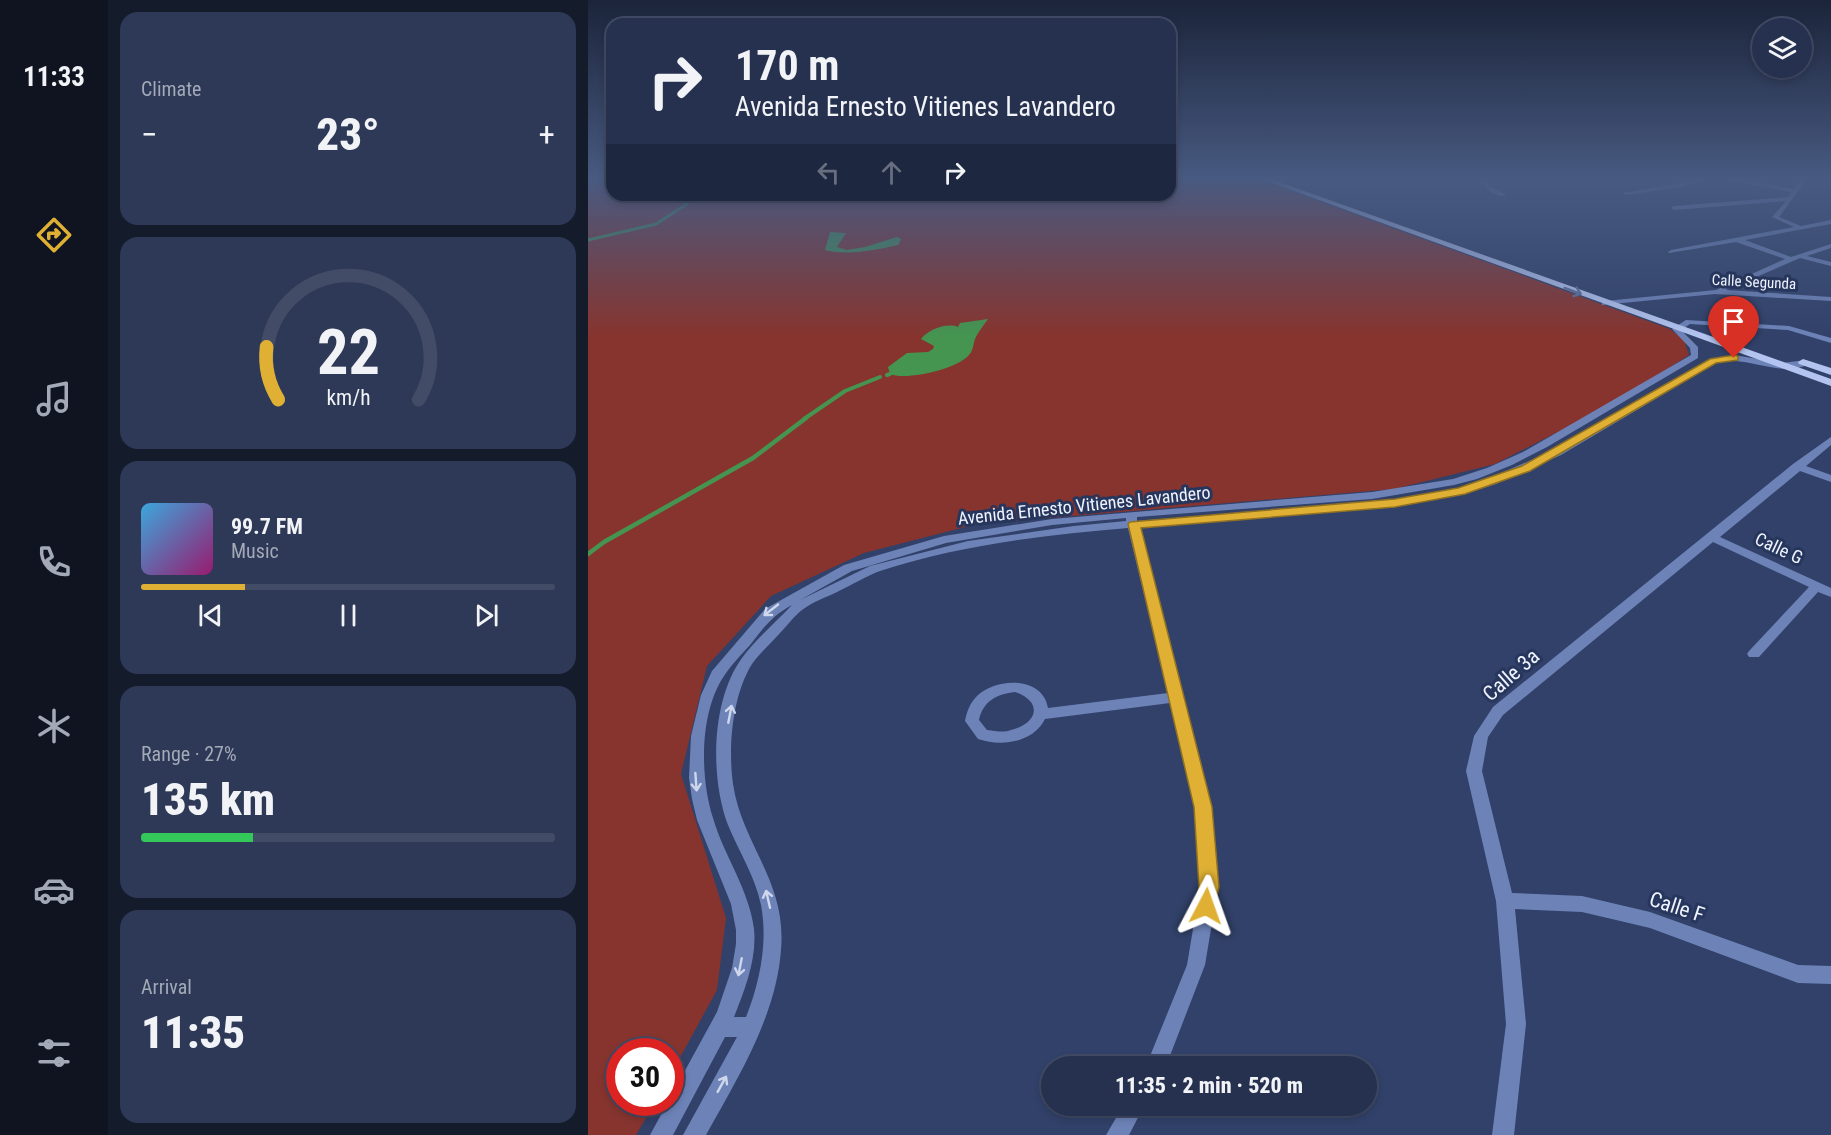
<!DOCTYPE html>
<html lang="en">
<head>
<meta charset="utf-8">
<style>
  :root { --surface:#25314f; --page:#2d3956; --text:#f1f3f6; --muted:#a3a9b7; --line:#424c66; --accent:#dfb034 }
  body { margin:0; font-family:"Roboto Condensed",sans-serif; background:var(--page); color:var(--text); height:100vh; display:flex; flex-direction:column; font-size:22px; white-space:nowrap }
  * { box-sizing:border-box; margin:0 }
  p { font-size:20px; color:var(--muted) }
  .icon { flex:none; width:33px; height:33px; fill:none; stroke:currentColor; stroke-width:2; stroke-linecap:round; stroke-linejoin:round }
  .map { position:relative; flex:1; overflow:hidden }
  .drawer { display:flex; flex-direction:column; gap:12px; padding:12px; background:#141b2b; width:480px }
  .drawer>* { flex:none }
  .banner { position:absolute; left:18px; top:18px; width:570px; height:183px; border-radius:18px; box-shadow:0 3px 9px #0003,0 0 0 2px var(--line); background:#25314f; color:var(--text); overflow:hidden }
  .tools { position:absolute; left:1164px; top:18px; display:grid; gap:12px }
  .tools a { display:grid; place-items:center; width:60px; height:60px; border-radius:50%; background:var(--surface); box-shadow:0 3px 9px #0003,0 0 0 2px var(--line); font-size:30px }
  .speed { position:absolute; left:18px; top:1038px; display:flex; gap:12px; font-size:30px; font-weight:700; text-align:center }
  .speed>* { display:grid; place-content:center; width:78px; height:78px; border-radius:50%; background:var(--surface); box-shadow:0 3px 9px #0003,0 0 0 2px var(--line); line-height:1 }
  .speed .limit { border:9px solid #d22; background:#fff; color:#111 }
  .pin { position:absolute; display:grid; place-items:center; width:51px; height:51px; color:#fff; margin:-62px -26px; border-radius:50% 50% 50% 0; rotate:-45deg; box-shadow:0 0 6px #0007 }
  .pin .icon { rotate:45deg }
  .me { position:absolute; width:66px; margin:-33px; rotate:4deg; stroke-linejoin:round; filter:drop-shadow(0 0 4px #0008) }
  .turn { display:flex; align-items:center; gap:21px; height:126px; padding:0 30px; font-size:27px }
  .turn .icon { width:78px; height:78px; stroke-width:2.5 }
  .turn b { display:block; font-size:42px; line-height:51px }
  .lanes { display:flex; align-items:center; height:57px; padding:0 30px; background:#0003; justify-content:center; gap:30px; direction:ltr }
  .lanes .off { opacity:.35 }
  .big { font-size:45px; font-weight:800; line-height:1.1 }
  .drawer .tile { flex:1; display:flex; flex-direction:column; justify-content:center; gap:9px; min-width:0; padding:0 21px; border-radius:18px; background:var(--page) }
  .drawer .dial { align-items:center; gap:0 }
  .dial svg { height:156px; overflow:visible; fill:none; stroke:var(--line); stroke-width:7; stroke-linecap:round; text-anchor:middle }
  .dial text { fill:var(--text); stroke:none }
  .song { display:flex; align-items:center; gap:18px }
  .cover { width:72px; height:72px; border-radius:9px; background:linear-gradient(135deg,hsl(200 70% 55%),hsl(320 70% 35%)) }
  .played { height:6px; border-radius:3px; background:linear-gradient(90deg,var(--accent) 25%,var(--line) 25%) }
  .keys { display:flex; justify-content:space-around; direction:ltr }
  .heat { display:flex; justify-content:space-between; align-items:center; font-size:33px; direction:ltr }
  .charge { height:9px; border-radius:4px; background:linear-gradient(90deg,#34c759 27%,var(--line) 0) }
  .trip { position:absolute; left:453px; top:1056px; width:336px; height:60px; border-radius:30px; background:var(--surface); box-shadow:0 3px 9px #0003,0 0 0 2px var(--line); font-weight:800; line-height:60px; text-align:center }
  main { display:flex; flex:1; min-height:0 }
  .tabs { display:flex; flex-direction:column; width:108px; justify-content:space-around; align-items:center; background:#0f1420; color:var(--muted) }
  .tabs .icon { width:42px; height:42px }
  .tabs .on { color:var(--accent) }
  .tabs b { font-size:27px; color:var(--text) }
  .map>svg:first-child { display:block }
</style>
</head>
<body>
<main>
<nav class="tabs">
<b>11:33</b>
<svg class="icon on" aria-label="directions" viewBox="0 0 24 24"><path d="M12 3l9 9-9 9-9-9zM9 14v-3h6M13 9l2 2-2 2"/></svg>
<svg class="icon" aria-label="music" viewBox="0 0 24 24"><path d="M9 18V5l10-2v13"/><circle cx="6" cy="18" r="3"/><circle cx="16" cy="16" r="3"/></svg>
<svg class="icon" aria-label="phone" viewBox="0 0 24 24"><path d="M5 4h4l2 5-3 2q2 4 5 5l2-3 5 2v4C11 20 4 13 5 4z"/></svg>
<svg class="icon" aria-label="climate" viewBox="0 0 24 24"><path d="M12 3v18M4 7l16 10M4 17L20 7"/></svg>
<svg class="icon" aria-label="car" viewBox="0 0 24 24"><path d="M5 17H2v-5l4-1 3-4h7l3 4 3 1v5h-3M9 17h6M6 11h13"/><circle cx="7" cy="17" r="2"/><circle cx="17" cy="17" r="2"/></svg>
<svg class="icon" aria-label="filters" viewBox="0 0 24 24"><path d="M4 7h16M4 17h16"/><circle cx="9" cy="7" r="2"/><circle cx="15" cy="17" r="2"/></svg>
</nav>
<section class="drawer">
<div class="tile"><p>Climate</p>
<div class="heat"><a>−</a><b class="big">23°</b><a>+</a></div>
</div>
<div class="tile dial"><svg viewBox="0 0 100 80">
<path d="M14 69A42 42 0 1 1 86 69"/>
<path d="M14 69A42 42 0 0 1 8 42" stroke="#dfb034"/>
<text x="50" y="56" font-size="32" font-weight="700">22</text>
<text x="50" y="72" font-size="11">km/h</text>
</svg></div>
<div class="tile">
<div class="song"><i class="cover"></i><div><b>99.7 FM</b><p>Music</p></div></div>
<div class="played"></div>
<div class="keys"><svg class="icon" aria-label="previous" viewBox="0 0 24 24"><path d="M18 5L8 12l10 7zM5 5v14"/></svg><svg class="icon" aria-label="pause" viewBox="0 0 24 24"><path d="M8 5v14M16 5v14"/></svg><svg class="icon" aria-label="next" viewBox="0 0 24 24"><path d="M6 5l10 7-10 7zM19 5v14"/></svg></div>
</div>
<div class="tile"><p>Range · 27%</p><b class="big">135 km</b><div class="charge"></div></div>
<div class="tile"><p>Arrival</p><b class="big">11:35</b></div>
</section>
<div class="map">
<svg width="1243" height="1135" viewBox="0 0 1243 1135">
  <rect width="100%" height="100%" fill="#314169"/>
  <!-- green -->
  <path fill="#87342e" d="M 0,178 L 24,178 L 24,195 L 582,195 L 582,178 L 667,178 L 1082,329 L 1096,340 L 1101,355 L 1024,404 L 907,464 L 806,489 L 389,524 L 276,553 L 183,596 L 119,666 L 93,774 L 138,918 L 129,990 L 83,1074 L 82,1052 L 32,1052 L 32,1102 L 67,1103 L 48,1135 L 0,1135 Z"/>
  <!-- water -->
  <g fill="#459450">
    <path d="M 242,232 L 258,233 L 249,247 L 259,250 L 277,247 L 309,237 L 313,239 L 310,245 C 287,250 260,256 237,250 Z"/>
    <path d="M 400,319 C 396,325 390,332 387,339 C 385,345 385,352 380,356 C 368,369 318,381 302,374 L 300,367 L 319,353 L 340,352 L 345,349 L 346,346 L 333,339 C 339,330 359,322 370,327 L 372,323 Z"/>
  </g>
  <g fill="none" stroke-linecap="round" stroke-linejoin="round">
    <!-- stream-far2 -->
    <path stroke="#459450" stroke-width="3" d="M 0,240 L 68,224 L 99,204 L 100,195"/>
    <!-- stream-far1 -->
    <g stroke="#459450" stroke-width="4">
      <path d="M 299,375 L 302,374"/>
      <path d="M 216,419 L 257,391 L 292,377"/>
    </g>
    <!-- stream -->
    <path stroke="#459450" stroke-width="4.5" d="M 0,554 L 16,542 L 165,458 L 218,418"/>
    <!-- street -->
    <g fill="#6d83b8" fill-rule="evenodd">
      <path d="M 892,178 L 898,178 L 901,186 L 917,194 L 917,196 C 905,196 897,189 892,178 Z"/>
      <path d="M 1110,178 L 1120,178 L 1094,187 L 1038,195 L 1035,193 L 1093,183 Z"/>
      <path d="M 1130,178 L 1143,178 L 1205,189 L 1214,178 L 1220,178 L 1191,217 L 1213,226 L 1243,220 L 1243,224 L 1157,240 L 1203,257 L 1243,244 L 1243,248 L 1219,256 L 1243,262 L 1243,266 L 1212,258 L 1138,290 L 1243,297 L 1243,301 L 1127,294 L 1014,305 L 1014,301 L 1017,301 L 1128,290 L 1197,259 L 1148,242 L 1081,253 L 1080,252 L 1083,250 L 1206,227 L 1184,217 L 1198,201 L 1086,210 L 1083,208 L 1086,206 L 1200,197 L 1203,192 Z"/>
      <path d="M 1098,320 L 1201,326 L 1243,338 L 1243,343 L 1200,330 L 1102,324 L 1093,330 L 1110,347 L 1110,358 L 959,447 L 924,465 L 889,479 L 866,485 L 784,499 L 549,517 L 549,521 L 795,502 L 869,489 L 900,479 L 966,450 L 1123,359 L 1146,355 L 1194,363 L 1218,360 L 1222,363 C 1201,377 1170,362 1147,361 C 1141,360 1134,362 1128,363 L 973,455 L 908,484 L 875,494 L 795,508 L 551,527 L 623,807 L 630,887 L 617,965 L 578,1066 L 558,1066 L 599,965 L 612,887 L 607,807 L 582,703 L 457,719 C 445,743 413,747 390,739 L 377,721 C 379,711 382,703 389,696 C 408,677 455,676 460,708 L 580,693 L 540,528 C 457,535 372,545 292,571 C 278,576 264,585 251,591 C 239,597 224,602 214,610 C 206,616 199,626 192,633 C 183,643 172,653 164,664 C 144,696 140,748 145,784 C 154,845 199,881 193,950 C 188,1017 150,1077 118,1135 L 95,1135 L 149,1037 L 137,1037 L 85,1135 L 62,1135 L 80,1102 L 82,1102 L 82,1098 L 129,1012 L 144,968 L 148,944 L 148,930 L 143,904 L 109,820 L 104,799 L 101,778 L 103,736 L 113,695 L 124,671 L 177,609 L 256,565 L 356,536 L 464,519 L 784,492 L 865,479 L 899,468 L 935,452 L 1103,355 L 1102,348 L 1084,329 ZM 538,518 L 538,521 L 486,526 L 380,541 L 282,566 L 212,600 L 264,571 L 358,543 L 464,525 ZM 204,605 C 188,622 168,639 154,658 C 123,700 122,778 140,825 C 151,852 167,876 173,905 C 180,942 172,982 158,1017 L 146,1017 C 157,989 169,959 166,929 C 161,889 136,856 125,818 C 112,778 111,713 136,676 C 143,665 153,655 162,645 C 176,627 184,616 204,605 ZM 427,692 C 456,702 449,724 423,730 C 415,733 408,731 399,730 L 391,720 C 395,701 409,694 427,692 Z"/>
      <path d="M 1243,437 L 1243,445 L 1218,466 L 1243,475 L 1243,482 L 1212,471 L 1132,537 L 1243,588 L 1243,597 L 1230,592 L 1171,657 L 1161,657 L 1159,654 L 1161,651 L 1221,587 L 1125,542 L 915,715 L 900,737 L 894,771 L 924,893 L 994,896 L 1062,912 L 1210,965 L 1243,966 L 1243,984 L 1210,983 L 1062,928 L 994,912 L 927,909 L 938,1024 L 926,1135 L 904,1135 L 918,1024 L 908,901 L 878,771 L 886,736 L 905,707 L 1205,464 Z"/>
      <path d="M 535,1106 L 556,1106 L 541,1135 L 518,1135 Z"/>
    </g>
    <!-- primary -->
    <g fill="#b2c4ef" fill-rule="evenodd">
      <path d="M 670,178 L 680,178 L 1243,379 L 1243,386 Z"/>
      <path d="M 1215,359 L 1243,368 L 1243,375 L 1211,364 L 1210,362 Z"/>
    </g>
  </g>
  <!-- one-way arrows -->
  <defs><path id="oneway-shaft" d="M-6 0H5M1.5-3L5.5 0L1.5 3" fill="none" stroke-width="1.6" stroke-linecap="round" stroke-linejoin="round" transform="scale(1.5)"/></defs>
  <use stroke="#5f6f97" href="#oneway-shaft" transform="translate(985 291) rotate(20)"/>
  <g stroke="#ced7ec">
    <use href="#oneway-shaft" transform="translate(183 610) rotate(142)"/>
    <use href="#oneway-shaft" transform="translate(142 714) rotate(-79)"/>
    <use href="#oneway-shaft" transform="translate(108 782) rotate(86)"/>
    <use href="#oneway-shaft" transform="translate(180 899) rotate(-103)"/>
    <use href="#oneway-shaft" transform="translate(152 967) rotate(101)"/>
    <use href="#oneway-shaft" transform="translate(134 1084) rotate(-61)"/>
  </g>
  <!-- sky -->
  <linearGradient id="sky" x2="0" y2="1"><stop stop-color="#1b243a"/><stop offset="0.53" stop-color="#485a81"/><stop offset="1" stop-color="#485a81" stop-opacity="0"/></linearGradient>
  <rect width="1243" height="337" fill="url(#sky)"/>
  <!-- route -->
  <path fill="#dfb034" stroke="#917222" stroke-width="1.5" d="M 1146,355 L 1150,356 L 1150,360 L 1128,363 L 942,471 L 877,494 L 807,507 L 553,528 L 624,807 L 631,887 L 625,913 L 618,916 L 611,913 L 608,906 L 611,887 L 606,807 L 540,524 L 542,522 L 807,499 L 870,488 L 934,466 L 1122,359 Z"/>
  <g text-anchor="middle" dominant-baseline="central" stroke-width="6" stroke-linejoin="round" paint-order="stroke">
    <!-- far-street labels -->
    <g font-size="15" fill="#eff3fd" stroke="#27365d">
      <text transform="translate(1166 282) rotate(3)">Calle Segunda</text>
    </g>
    <!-- street labels -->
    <g font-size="18" fill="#eff3fd" stroke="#27365d">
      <text transform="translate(496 505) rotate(-6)">Avenida Ernesto Vitienes Lavandero</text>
      <text transform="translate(1191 548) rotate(25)">Calle G</text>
    </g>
    <!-- near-street labels -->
    <g font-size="21" fill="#eff3fd" stroke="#27365d">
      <text transform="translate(923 675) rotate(-41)">Calle 3a</text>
      <text transform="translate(1089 907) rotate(18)">Calle F</text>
    </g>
  </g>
</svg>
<div class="tools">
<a><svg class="icon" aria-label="layers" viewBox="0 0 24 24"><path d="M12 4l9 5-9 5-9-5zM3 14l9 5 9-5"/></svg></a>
</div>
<div class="speed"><div class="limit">30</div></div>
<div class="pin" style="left:1146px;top:358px;background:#d93025"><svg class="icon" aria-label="arrive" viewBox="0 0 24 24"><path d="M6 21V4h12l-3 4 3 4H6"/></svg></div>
<svg class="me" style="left:618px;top:906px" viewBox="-20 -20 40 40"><path d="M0-17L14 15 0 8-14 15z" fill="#dfb034" stroke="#fff" stroke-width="4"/></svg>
<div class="trip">11:35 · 2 min · 520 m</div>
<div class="banner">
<div class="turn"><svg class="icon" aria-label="right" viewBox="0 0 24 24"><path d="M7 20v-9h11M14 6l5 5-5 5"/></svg><div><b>170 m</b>Avenida Ernesto Vitienes Lavandero</div></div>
<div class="lanes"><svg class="icon off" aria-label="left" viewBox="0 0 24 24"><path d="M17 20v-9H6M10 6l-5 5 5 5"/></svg><svg class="icon off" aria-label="ahead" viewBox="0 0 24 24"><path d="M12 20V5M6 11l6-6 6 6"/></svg><svg class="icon" aria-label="right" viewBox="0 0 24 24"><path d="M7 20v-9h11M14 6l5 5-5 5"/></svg></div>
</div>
</div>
</main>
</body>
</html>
